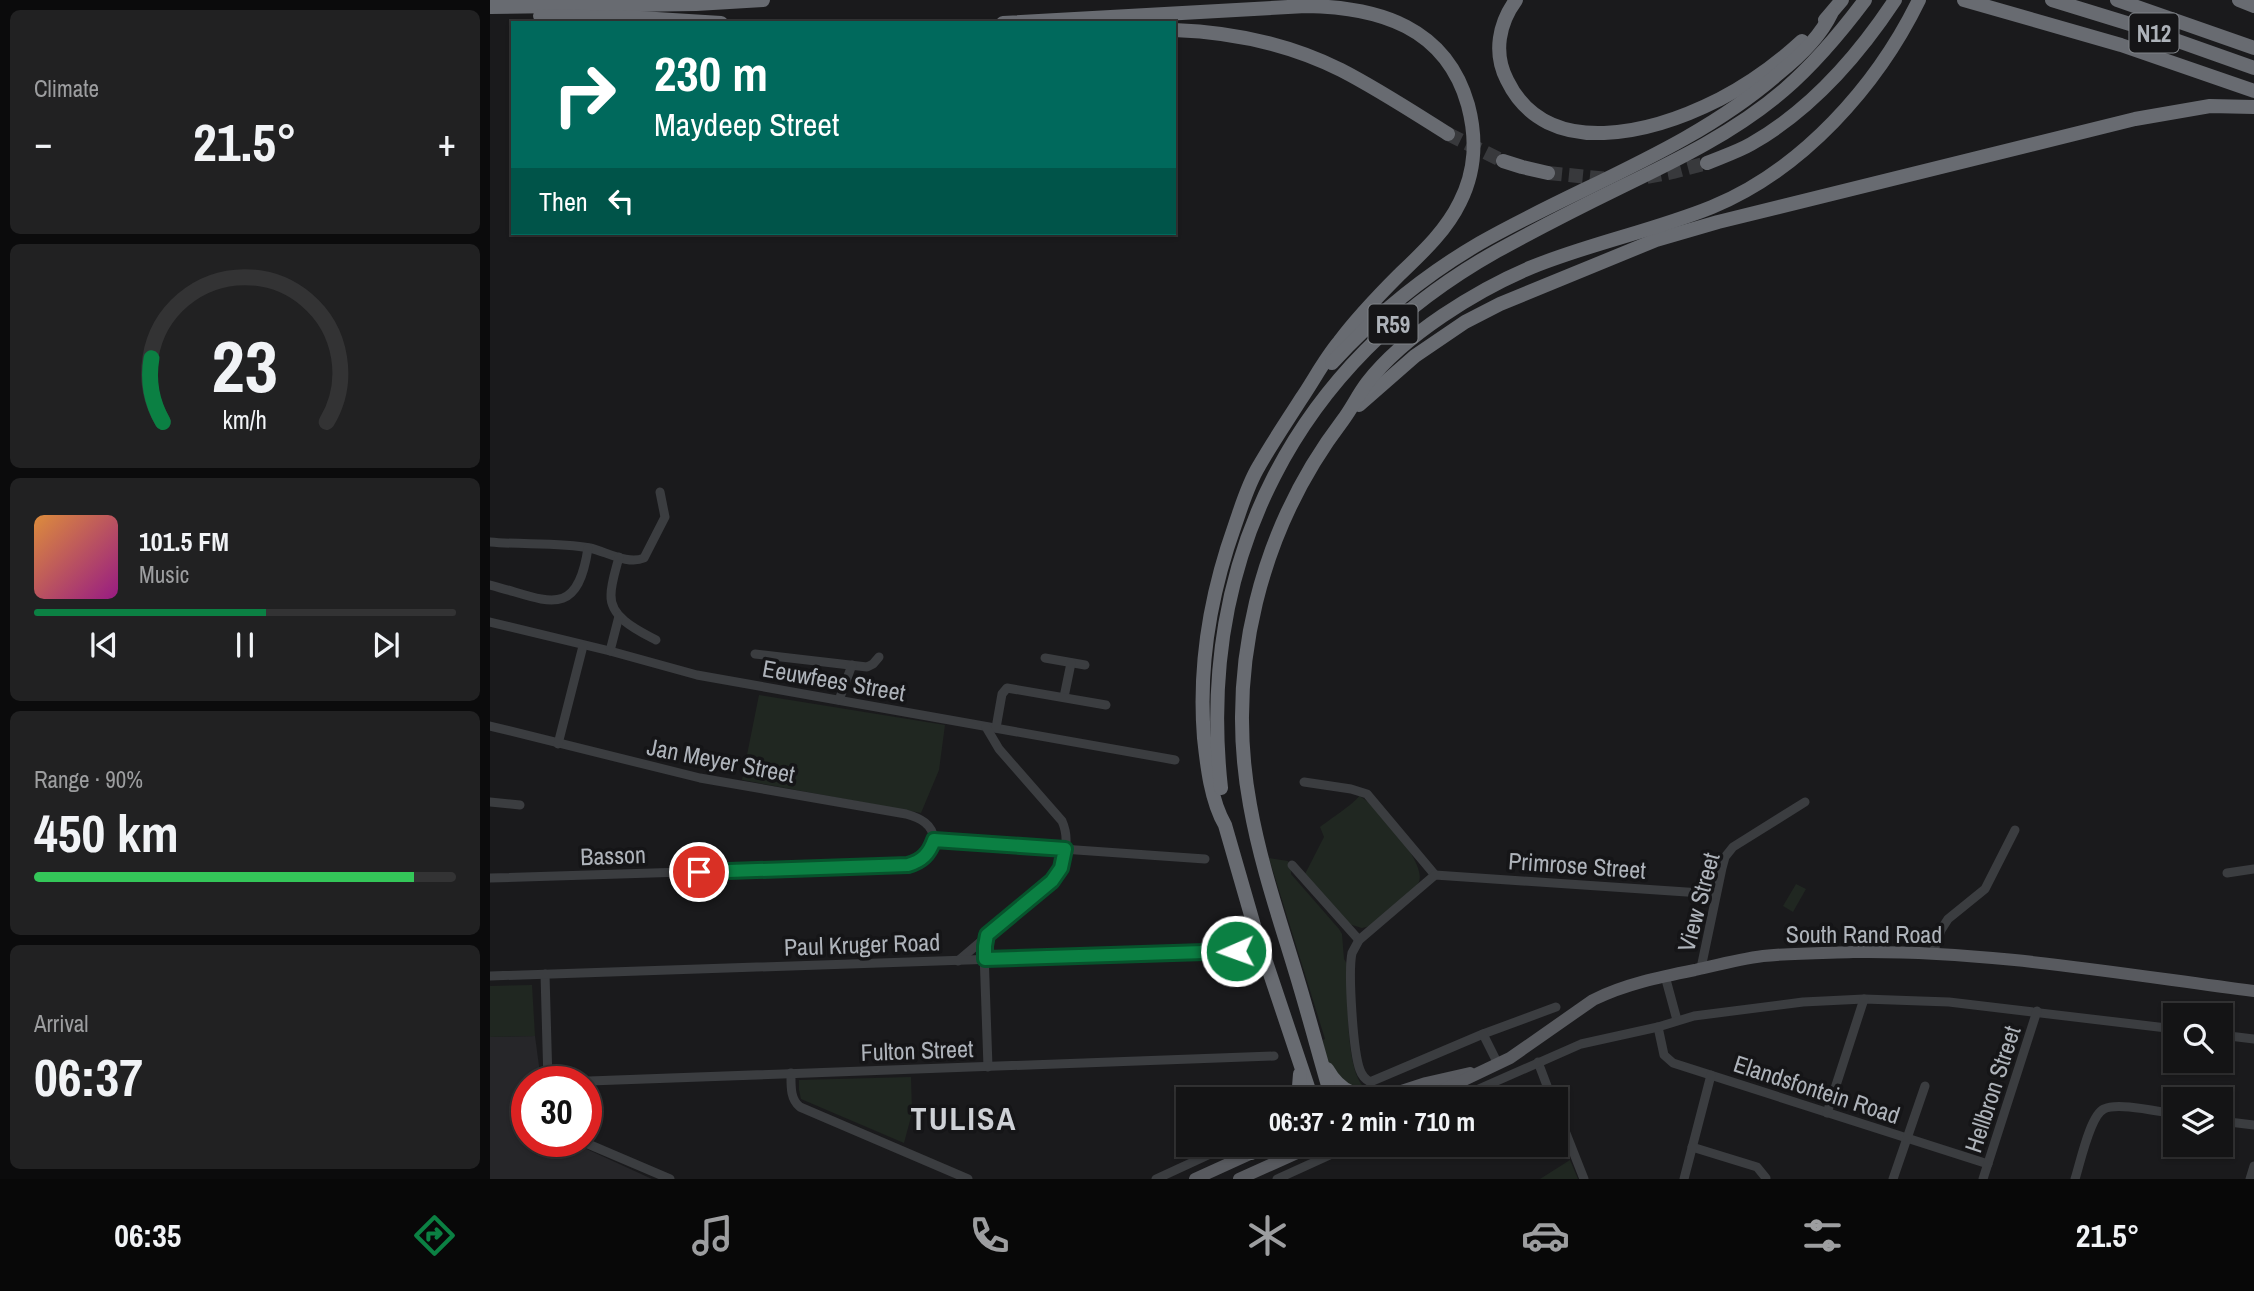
<!DOCTYPE html>
<html lang="en">
<head>
<meta charset="utf-8">
<style>
  :root { --surface:#141415; --page:#212122; --text:#f1f3f6; --muted:#9d9ea0; --line:#333334; --accent:#0b8043 }
  body { margin:0; font-family:"Archivo Narrow",sans-serif; background:var(--page); color:var(--text); height:100vh; display:flex; flex-direction:column; font-size:26px; white-space:nowrap }
  * { box-sizing:border-box; margin:0 }
  p { font-size:23px; color:var(--muted) }
  .icon { flex:none; width:38px; height:38px; fill:none; stroke:currentColor; stroke-width:2; stroke-linecap:round; stroke-linejoin:round }
  .map { position:relative; flex:1; overflow:hidden }
  .details { display:flex; flex-direction:column; gap:10px; padding:10px; background:#0b0b0c; width:490px }
  .details>* { flex:none }
  .top-card { position:absolute; left:21px; top:21px; width:665px; height:214px; border-radius:0px; box-shadow:0 2px 5px #0004,0 0 0 2px var(--line); background:#00695c; color:#fff; overflow:hidden }
  .controls { position:absolute; left:1673px; top:1003px; display:grid; gap:14px }
  .controls a { display:grid; place-items:center; width:70px; height:70px; border-radius:0px; background:var(--surface); box-shadow:0 2px 5px #0004,0 0 0 2px var(--line); font-size:35px }
  .speed { position:absolute; left:21px; top:1066px; display:flex; gap:14px; font-size:35px; font-weight:700; text-align:center }
  .speed>* { display:grid; place-content:center; width:91px; height:91px; border-radius:50%; background:var(--surface); box-shadow:0 2px 5px #0004,0 0 0 2px var(--line); line-height:1 }
  .speed .limit { border:10px solid #d22; background:#fff; color:#111 }
  .pin { position:absolute; display:grid; place-items:center; width:60px; height:60px; color:#fff; margin:-30px; border:4px solid #fff; border-radius:50%; box-shadow:0 2px 7px #0007 }
  .me { position:absolute; width:77px; margin:-38px; rotate:268deg; stroke-linejoin:round; filter:drop-shadow(0 0 5px #0008) }
  .turn { display:flex; align-items:center; gap:24px; height:147px; padding:0 28px; font-size:32px }
  .turn .icon { width:91px; height:91px; stroke-width:2.5 }
  .turn b { display:block; font-size:49px; line-height:60px }
  .then { display:flex; align-items:center; height:66px; padding:0 28px; background:#0003; gap:14px; font-size:26px }
  .big { font-size:52px; font-weight:700; line-height:1.1 }
  .details .card { flex:1; display:flex; flex-direction:column; justify-content:center; gap:10px; min-width:0; padding:0 24px; border-radius:10px; background:var(--page) }
  .details .dial { align-items:center; gap:0 }
  .dial svg { height:182px; overflow:visible; fill:none; stroke:var(--line); stroke-width:7; stroke-linecap:round; text-anchor:middle }
  .dial text { fill:var(--text); stroke:none }
  .song { display:flex; align-items:center; gap:21px }
  .cover { width:84px; height:84px; border-radius:10px; background:linear-gradient(135deg,hsl(30 70% 55%),hsl(310 70% 35%)) }
  .played { height:7px; border-radius:4px; background:linear-gradient(90deg,var(--accent) 55%,var(--line) 55%) }
  .keys { display:flex; justify-content:space-around; direction:ltr }
  .heat { display:flex; justify-content:space-between; align-items:center; font-size:38px; direction:ltr }
  .charge { height:10px; border-radius:5px; background:linear-gradient(90deg,#34c759 90%,var(--line) 0) }
  .trip { position:absolute; left:686px; top:1087px; width:392px; height:70px; border-radius:0px; background:var(--surface); box-shadow:0 2px 5px #0004,0 0 0 2px var(--line); font-weight:700; line-height:70px; text-align:center }
  .tabs { display:flex; height:112px; justify-content:space-around; align-items:center; background:#080808; color:var(--muted) }
  .tabs .icon { width:49px; height:49px }
  .tabs .on { color:var(--accent) }
  .tabs b { font-size:32px; color:var(--text) }
  main { display:flex; flex:1; min-height:0 }
  .map>svg:first-child { display:block }
</style>
</head>
<body>
<main>
<section class="details">
<div class="card"><p>Climate</p>
<div class="heat"><a>−</a><b class="big">21.5°</b><a>+</a></div>
</div>
<div class="card dial"><svg viewBox="0 0 100 80">
<path d="M14 69A42 42 0 1 1 86 69"/>
<path d="M14 69A42 42 0 0 1 9 41" stroke="#0b8043"/>
<text x="50" y="56" font-size="32" font-weight="700">23</text>
<text x="50" y="72" font-size="11">km/h</text>
</svg></div>
<div class="card">
<div class="song"><i class="cover"></i><div><b>101.5 FM</b><p>Music</p></div></div>
<div class="played"></div>
<div class="keys"><svg class="icon" aria-label="previous" viewBox="0 0 24 24"><path d="M18 5L8 12l10 7zM5 5v14"/></svg><svg class="icon" aria-label="pause" viewBox="0 0 24 24"><path d="M8 5v14M16 5v14"/></svg><svg class="icon" aria-label="next" viewBox="0 0 24 24"><path d="M6 5l10 7-10 7zM19 5v14"/></svg></div>
</div>
<div class="card"><p>Range · 90%</p><b class="big">450 km</b><div class="charge"></div></div>
<div class="card"><p>Arrival</p><b class="big">06:37</b></div>
</section>
<div class="map">
<svg width="1764" height="1179" viewBox="0 0 1764 1179">
  <rect width="100%" height="100%" fill="#1a1a1c"/>
  <!-- built -->
  <path fill="#262629" d="M 45,1036 L 51,1081 L 37,1082 L 37,1141 L 79,1141 L 162,1179 L 0,1179 L 0,1037 Z"/>
  <!-- green -->
  <g fill="#202721">
    <path d="M 269,695 L 455,725 L 449,770 L 431,813 L 252,780 Z"/>
    <path d="M 869,796 C 885,803 938,864 929,882 C 922,893 891,916 880,926 L 872,928 L 859,924 L 815,874 L 834,837 L 830,827 C 839,820 865,803 869,796 Z"/>
    <path d="M 779,858 L 798,861 L 801,866 L 801,874 L 849,929 L 852,934 L 854,959 L 857,964 C 858,992 855,1063 872,1085 L 861,1091 C 841,1073 836,1068 833,1040 L 835,1039 Z"/>
    <path d="M 1306,884 L 1316,889 L 1303,912 L 1293,906 Z"/>
    <path d="M 42,985 L 45,1036 L 0,1037 L 0,986 Z"/>
    <path d="M 421,1077 L 422,1113 L 414,1143 L 311,1099 L 309,1090 L 309,1080 Z"/>
    <path d="M 1080,1160 L 1088,1179 L 1050,1179 Z"/>
  </g>
  <g fill="none" stroke-linecap="round" stroke-linejoin="round">
    <!-- highway-tunnel -->
    <g stroke="#38393c" stroke-width="14" stroke-dasharray="14 7" stroke-linecap="butt">
      <path d="M 958,134 L 1013,161"/>
      <path d="M 1058,173 L 1119,179"/>
      <path d="M 1157,177 L 1183,172 L 1217,163"/>
    </g>
    <!-- minor -->
    <g stroke="#3b3d40" stroke-width="9">
      <path d="M 0,542 C 32,545 70,542 100,548 C 117,552 138,565 154,558 L 175,517 L 170,492"/>
      <path d="M 129,557 C 126,569 121,583 121,595 C 120,618 149,631 166,640"/>
      <path d="M 0,585 C 55,599 87,623 98,548"/>
      <path d="M 0,622 L 120,651 L 207,675 L 685,760"/>
      <path d="M 120,651 L 129,616"/>
      <path d="M 265,654 L 377,667 L 383,664 L 389,657"/>
      <path d="M 555,658 L 595,665"/>
      <path d="M 574,697 L 581,663"/>
      <path d="M 349,700 L 362,665"/>
      <path d="M 0,726 L 210,778 L 416,814 C 430,818 443,824 444,840"/>
      <path d="M 506,728 L 512,694 L 517,688 L 616,705"/>
      <path d="M 68,744 L 93,646"/>
      <path d="M 814,782 L 861,789 L 877,794 L 945,875"/>
      <path d="M 0,802 L 30,805"/>
      <path d="M 444,840 L 715,859"/>
      <path d="M 802,865 L 869,940"/>
      <path d="M 1737,873 L 1764,869"/>
      <path d="M 0,878 L 418,865 C 432,861 439,854 444,840"/>
      <path d="M 497,936 L 494,952 L 498,1067"/>
      <path d="M 1443,953 L 1451,930 L 1458,919 L 1495,889 L 1525,830"/>
      <path d="M 468,961 L 562,881 C 574,864 581,841 572,821 L 509,749 L 496,727"/>
      <path d="M 1211,968 L 1232,868 L 1235,857 L 1243,847 L 1315,802"/>
      <path d="M 55,974 L 58,1082"/>
      <path d="M 0,976 L 746,951"/>
      <path d="M 1175,976 L 1187,1020"/>
      <path d="M 1066,1007 L 993,1034 L 880,1082 C 875,1079 872,1076 870,1070 C 863,1052 858,972 862,953 L 869,940 L 945,875 L 1226,894"/>
      <path d="M 1168,1027 L 1174,1055 L 1183,1063 L 1498,1164"/>
      <path d="M 993,1034 L 1008,1064"/>
      <path d="M 1731,1035 L 1764,1039"/>
      <path d="M 1048,1062 L 1062,1099"/>
      <path d="M 301,1073 C 301,1086 300,1099 310,1107 L 478,1179"/>
      <path d="M 72,1082 L 784,1056"/>
      <path d="M 966,1099 L 1091,1044 L 1168,1027 L 1204,1016 L 1313,1002 L 1374,999 L 1459,1002 L 1685,1029"/>
      <path d="M 1066,1108 L 1094,1179"/>
      <path d="M 1337,1113 L 1374,999"/>
      <path d="M 1731,1121 L 1764,1125"/>
      <path d="M 91,1141 L 180,1179"/>
      <path d="M 1202,1147 L 1267,1167 L 1276,1178"/>
      <path d="M 666,1179 L 742,1144"/>
      <path d="M 787,1179 L 864,1144"/>
      <path d="M 1194,1179 L 1221,1075"/>
      <path d="M 1403,1179 L 1435,1086"/>
      <path d="M 1493,1179 L 1547,1011"/>
      <path d="M 1585,1179 C 1590,1164 1600,1115 1614,1109 C 1628,1102 1669,1112 1685,1114"/>
      <path d="M 1760,1179 L 1764,1166"/>
    </g>
    <!-- major -->
    <g stroke="#585a5f" stroke-width="12">
      <path d="M 887,1099 L 936,1083 L 980,1073"/>
      <path d="M 934,1099 L 1020,1058 L 1103,1000 C 1135,984 1170,977 1205,970 C 1227,965 1250,959 1273,956 C 1302,953 1333,953 1363,952 C 1497,950 1631,974 1764,991"/>
      <path d="M 705,1179 L 782,1144"/>
      <path d="M 749,1179 L 827,1144"/>
    </g>
    <!-- highway -->
    <g stroke="#686b71" stroke-width="14">
      <path d="M 1026,0 C 1009,23 1003,53 1017,80 C 1057,163 1165,132 1230,99 C 1259,84 1288,63 1312,41"/>
      <path d="M 1474,0 L 1631,45 L 1764,91"/>
      <path d="M 1562,0 L 1640,24 L 1764,68"/>
      <path d="M 1627,0 L 1764,48"/>
      <path d="M 1749,0 L 1764,6"/>
      <path d="M 0,7 L 206,4 L 273,0"/>
      <path d="M 50,16 L 150,18 L 231,23"/>
      <path d="M 1335,20 L 1352,0"/>
      <path d="M 513,23 L 816,6 C 889,7 956,27 978,105 C 987,139 986,170 970,202 C 956,231 932,253 909,275 C 888,296 867,318 849,342 C 834,360 824,380 811,399 C 797,421 782,443 769,466 C 758,484 752,505 745,525 C 720,595 708,664 714,738 C 717,766 721,801 735,825 L 765,929 L 822,1099"/>
      <path d="M 684,30 C 742,32 799,44 851,70 C 888,89 923,112 958,134"/>
      <path d="M 1013,161 L 1032,167 L 1058,173"/>
      <path d="M 1217,163 C 1231,157 1247,152 1261,144 C 1321,110 1368,56 1405,0"/>
      <path d="M 842,363 C 885,316 935,275 990,243 C 1090,186 1202,149 1289,73 C 1309,57 1330,37 1341,14"/>
      <path d="M 869,405 L 925,356 L 975,322 L 1010,304 L 1166,240 L 1228,222 L 1645,119 L 1720,106 L 1764,107"/>
      <path d="M 731,788 C 706,559 806,364 1007,251 C 1047,229 1088,208 1129,188 C 1187,160 1245,132 1294,90 C 1324,64 1351,32 1375,0"/>
      <path d="M 837,1069 C 852,1095 867,1096 895,1096"/>
      <path d="M 808,1099 L 810,1074"/>
      <path d="M 842,1099 C 831,1062 821,1024 810,987 C 792,926 771,867 760,805 C 735,669 770,529 853,420 C 862,408 868,395 877,383 C 914,335 987,290 1042,267 C 1101,243 1163,231 1222,207 C 1312,170 1387,86 1429,0"/>
      <path d="M 822,1147 L 824,1144"/>
      <path d="M 761,1153 L 769,1144"/>
    </g>
  </g>
  <g fill="none" stroke-linecap="round" stroke-linejoin="round">
    <defs>
      <path id="route" d="M 209,872 L 418,865 C 432,861 439,854 444,840 L 575,849 L 571,868 L 562,881 L 497,935 L 495,946 L 495,959 L 746,951"/>
    </defs>
    <!-- route casing -->
    <use href="#route" stroke="#07532c" stroke-width="18"/>
    <!-- route -->
    <use href="#route" stroke="#0b8043" stroke-width="12"/>
  </g>
  <g text-anchor="middle" dominant-baseline="central" stroke-width="7" stroke-linejoin="round" paint-order="stroke">
    <!-- shield labels -->
    <g fill="#151517" stroke="#808489" stroke-width="2">
      <rect x="1639.5" y="13.5" width="49" height="39" rx="5"/>
      <rect x="878.5" y="304.5" width="49" height="39" rx="5"/>
    </g>
    <g font-size="23" font-weight="bold" fill="#aeb3ba">
      <text x="1664" y="33">N12</text>
      <text x="903" y="324">R59</text>
    </g>
    <!-- street labels -->
    <g font-size="24" fill="#aeb3ba" stroke="#151517">
      <text transform="translate(344 680) rotate(10)">Eeuwfees Street</text>
      <text transform="translate(231 760) rotate(11)">Jan Meyer Street</text>
      <text transform="translate(123 855) rotate(-2)">Basson</text>
      <text transform="translate(1087 865) rotate(4)">Primrose Street</text>
      <text transform="translate(1208 902) rotate(-75)">View Street</text>
      <text x="1374" y="934">South Rand Road</text>
      <text transform="translate(372 944) rotate(-2)">Paul Kruger Road</text>
      <text transform="translate(427 1050) rotate(-2)">Fulton Street</text>
      <text transform="translate(1327 1089) rotate(18)">Elandsfontein Road</text>
      <text transform="translate(1502 1089) rotate(-72)">Hellbron Street</text>
    </g>
    <!-- district labels -->
    <g font-size="32" font-weight="bold" letter-spacing="2" fill="#ced1d6" stroke="#151517">
      <text x="474" y="1118">TULISA</text>
    </g>
  </g>
</svg>
<div class="controls">
<a><svg class="icon" aria-label="search" viewBox="0 0 24 24"><circle cx="10" cy="10" r="6"/><path d="M15 15l6 6"/></svg></a>
<a><svg class="icon" aria-label="layers" viewBox="0 0 24 24"><path d="M12 4l9 5-9 5-9-5zM3 14l9 5 9-5"/></svg></a>
</div>
<div class="speed"><div class="limit">30</div></div>
<div class="pin" style="left:209px;top:872px;background:#d93025"><svg class="icon" aria-label="arrive" viewBox="0 0 24 24"><path d="M6 21V4h12l-3 4 3 4H6"/></svg></div>
<svg class="me" style="left:746px;top:951px" viewBox="-20 -20 40 40"><circle r="17" fill="#0b8043" stroke="#fff" stroke-width="3"/><path d="M0-11L8 9 0 5-8 9z" fill="#fff"/></svg>
<div class="trip">06:37 · 2 min · 710 m</div>
<div class="top-card">
<div class="turn"><svg class="icon" aria-label="right" viewBox="0 0 24 24"><path d="M7 20v-9h11M14 6l5 5-5 5"/></svg><div><b>230 m</b>Maydeep Street</div></div>
<div class="then">Then<svg class="icon" aria-label="left" viewBox="0 0 24 24"><path d="M17 20v-9H6M10 6l-5 5 5 5"/></svg></div>
</div>
</div>
</main>
<nav class="tabs">
<b>06:35</b>
<svg class="icon on" aria-label="directions" viewBox="0 0 24 24"><path d="M12 3l9 9-9 9-9-9zM9 14v-3h6M13 9l2 2-2 2"/></svg>
<svg class="icon" aria-label="music" viewBox="0 0 24 24"><path d="M9 18V5l10-2v13"/><circle cx="6" cy="18" r="3"/><circle cx="16" cy="16" r="3"/></svg>
<svg class="icon" aria-label="phone" viewBox="0 0 24 24"><path d="M5 4h4l2 5-3 2q2 4 5 5l2-3 5 2v4C11 20 4 13 5 4z"/></svg>
<svg class="icon" aria-label="climate" viewBox="0 0 24 24"><path d="M12 3v18M4 7l16 10M4 17L20 7"/></svg>
<svg class="icon" aria-label="car" viewBox="0 0 24 24"><path d="M5 17H2v-5l4-1 3-4h7l3 4 3 1v5h-3M9 17h6M6 11h13"/><circle cx="7" cy="17" r="2"/><circle cx="17" cy="17" r="2"/></svg>
<svg class="icon" aria-label="filters" viewBox="0 0 24 24"><path d="M4 7h16M4 17h16"/><circle cx="9" cy="7" r="2"/><circle cx="15" cy="17" r="2"/></svg>
<b>21.5°</b>
</nav>
</body>
</html>
